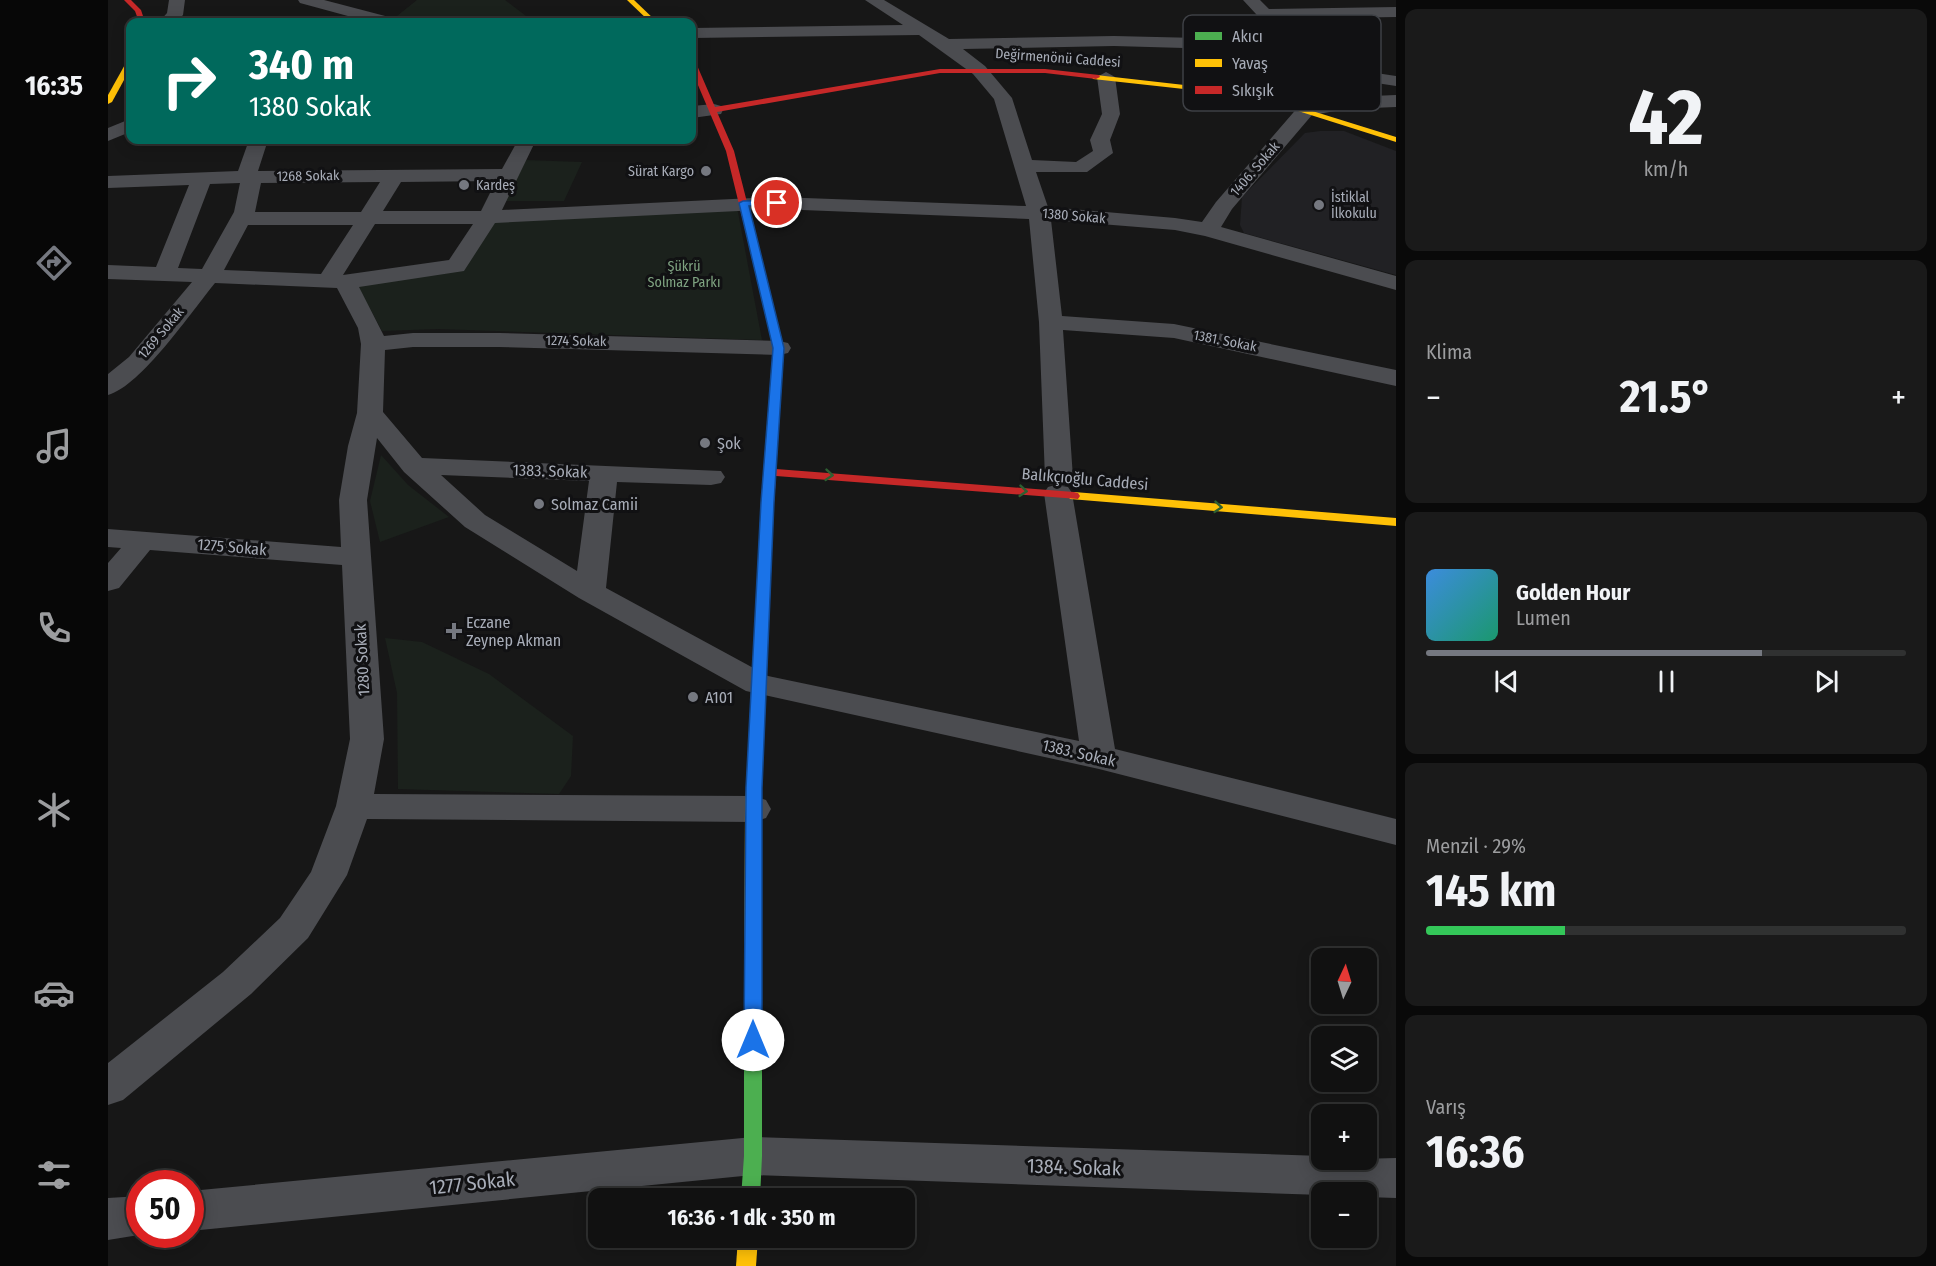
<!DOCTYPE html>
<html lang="tr">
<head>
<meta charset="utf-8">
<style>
  :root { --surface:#111; --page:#1a1a1a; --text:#f1f3f6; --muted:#9c9d9f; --line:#303131; --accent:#757880 }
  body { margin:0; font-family:"Fira Sans Condensed",sans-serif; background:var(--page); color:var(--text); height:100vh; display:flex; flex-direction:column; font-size:22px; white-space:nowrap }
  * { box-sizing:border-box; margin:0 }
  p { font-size:20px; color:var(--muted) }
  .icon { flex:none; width:33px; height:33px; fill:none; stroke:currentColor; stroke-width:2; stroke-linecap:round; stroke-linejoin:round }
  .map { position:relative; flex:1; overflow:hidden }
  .panel { display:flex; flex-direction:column; gap:9px; padding:9px; background:#090909; width:540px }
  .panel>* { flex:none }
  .guide { position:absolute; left:18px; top:18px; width:570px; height:126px; border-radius:12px; box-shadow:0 3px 15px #0003,0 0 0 2px var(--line); background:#00695c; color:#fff; overflow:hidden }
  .needle { width:39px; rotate:4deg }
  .buttons { position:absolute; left:1203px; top:948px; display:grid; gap:12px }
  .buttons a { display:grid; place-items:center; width:66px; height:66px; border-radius:12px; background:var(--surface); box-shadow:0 3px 15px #0003,0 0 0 2px var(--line); font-size:30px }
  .speed { position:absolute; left:18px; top:1170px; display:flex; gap:12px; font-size:30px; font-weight:700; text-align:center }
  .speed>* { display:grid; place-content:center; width:78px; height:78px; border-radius:50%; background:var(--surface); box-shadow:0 3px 15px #0003,0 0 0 2px var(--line); line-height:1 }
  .speed .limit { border:9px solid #d22; background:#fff; color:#111 }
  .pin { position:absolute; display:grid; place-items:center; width:51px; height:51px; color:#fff; margin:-26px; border:3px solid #fff; border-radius:50%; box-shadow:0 2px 6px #0007 }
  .me { position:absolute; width:66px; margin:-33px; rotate:0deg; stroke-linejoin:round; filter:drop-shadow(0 0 4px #0008) }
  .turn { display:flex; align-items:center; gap:21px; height:126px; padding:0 24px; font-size:27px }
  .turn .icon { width:78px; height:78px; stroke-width:2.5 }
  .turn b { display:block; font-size:42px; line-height:51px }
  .big { font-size:45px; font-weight:700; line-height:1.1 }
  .panel .tile { flex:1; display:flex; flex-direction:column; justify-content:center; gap:9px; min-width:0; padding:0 21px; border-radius:12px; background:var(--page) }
  .panel .dial { align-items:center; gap:0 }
  .dial b { font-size:78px; line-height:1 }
  .song { display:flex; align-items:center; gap:18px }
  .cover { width:72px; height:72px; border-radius:9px; background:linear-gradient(135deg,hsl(210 70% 55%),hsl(160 70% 35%)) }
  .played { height:6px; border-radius:3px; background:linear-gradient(90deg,var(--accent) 70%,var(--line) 70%) }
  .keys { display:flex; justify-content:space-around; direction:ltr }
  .heat { display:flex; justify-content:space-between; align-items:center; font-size:33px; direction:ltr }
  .charge { height:9px; border-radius:4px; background:linear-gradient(90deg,#34c759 29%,var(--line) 0) }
  .trip { position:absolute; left:480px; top:1188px; width:327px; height:60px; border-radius:12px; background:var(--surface); box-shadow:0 3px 15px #0003,0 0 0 2px var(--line); font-weight:700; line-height:60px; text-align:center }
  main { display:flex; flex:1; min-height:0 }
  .menu { display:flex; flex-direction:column; width:108px; justify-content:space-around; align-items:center; background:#070707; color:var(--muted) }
  .menu .icon { width:42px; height:42px }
  .menu .active { color:var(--accent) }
  .menu b { font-size:27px; color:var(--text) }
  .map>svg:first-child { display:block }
</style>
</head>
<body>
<main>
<nav class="menu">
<b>16:35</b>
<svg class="icon active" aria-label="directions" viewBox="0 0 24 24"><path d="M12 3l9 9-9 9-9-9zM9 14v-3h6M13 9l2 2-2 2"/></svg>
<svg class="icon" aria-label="music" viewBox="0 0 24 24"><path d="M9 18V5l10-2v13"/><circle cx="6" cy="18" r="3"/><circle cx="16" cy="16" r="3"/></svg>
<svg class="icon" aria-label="phone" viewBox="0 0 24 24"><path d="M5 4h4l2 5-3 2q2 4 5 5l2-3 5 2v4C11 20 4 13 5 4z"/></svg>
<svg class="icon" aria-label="climate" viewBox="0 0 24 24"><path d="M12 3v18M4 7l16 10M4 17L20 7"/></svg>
<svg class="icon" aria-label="car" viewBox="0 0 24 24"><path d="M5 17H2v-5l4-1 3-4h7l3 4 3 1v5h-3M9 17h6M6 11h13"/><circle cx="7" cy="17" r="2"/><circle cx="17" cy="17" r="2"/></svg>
<svg class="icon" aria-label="filters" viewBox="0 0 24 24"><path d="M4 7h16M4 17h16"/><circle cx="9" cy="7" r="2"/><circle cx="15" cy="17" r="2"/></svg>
</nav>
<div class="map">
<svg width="1288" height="1266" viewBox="0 0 1288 1266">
  <rect width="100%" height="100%" fill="#171717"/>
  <!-- built -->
  <path fill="#212124" d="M 1212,131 L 1236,131 L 1288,151 L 1288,275 L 1136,233 L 1132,225 L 1134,197 L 1197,133 Z"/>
  <!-- green -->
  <g fill="#1b211c">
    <path d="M 309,0 L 397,0 L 426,22 L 295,22 L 297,20 L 289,16 Z"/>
    <path d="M 418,160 L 474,162 L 456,201 L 396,201 Z"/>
    <path d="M 629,207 L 654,340 L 330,329 L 274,331 L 249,285 L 357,269 L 385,219 Z"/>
    <path d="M 273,455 L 300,485 L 341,517 L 272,542 L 262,501 Z"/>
    <path d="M 277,638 L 314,642 L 381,674 L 465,736 L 463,776 L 451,794 L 290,789 L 289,693 Z"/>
  </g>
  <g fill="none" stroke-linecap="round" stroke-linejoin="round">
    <!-- street -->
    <g fill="#4b4c50" fill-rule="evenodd">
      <path d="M 61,0 L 77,0 L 75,15 L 68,22 L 51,22 L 59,13 Z"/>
      <path d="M 190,0 L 216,0 L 281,17 L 283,21 L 262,22 L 192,3 Z"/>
      <path d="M 757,0 L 776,0 L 841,39 L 1006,36 L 1172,40 L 1135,0 L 1152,0 L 1161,9 L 1288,7 L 1288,17 L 1170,19 L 1215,65 L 1288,76 L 1288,86 L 1203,73 L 1182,51 L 1006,46 L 855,49 L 877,66 L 904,98 L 924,160 L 968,162 L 985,151 L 982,140 L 994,114 L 989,77 L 998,72 L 1007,77 L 1012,114 L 1002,140 L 1005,153 L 979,172 L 928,172 L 940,207 L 1067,218 L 1094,222 L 1108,202 L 1191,106 L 1239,97 L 1288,95 L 1288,107 L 1239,109 L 1204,115 L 1124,209 L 1113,227 L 1288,276 L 1288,290 L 1097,236 L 1067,230 L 943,220 L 954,316 L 1066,324 L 1288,370 L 1288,386 L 1066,338 L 955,330 L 965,478 L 961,484 L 954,486 L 960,487 L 964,493 L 1007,749 L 1288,819 L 1288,845 L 991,769 L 638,691 L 471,598 L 357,527 L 296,472 L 269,438 L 259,500 L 276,739 L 266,794 L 645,796 L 658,800 L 663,809 L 658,818 L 645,822 L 259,819 L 239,875 L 200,938 L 143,994 L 15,1100 L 0,1105 L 0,1063 L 115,972 L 172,918 L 203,872 L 228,806 L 242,739 L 234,565 L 42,550 L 11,588 L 0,591 L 0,563 L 13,548 L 0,547 L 0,529 L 233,547 L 231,500 L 240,446 L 249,413 L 253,344 L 250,328 L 229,288 L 107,283 C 84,311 33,386 0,395 L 0,374 L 21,357 L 84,282 L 0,279 L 0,265 L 48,267 L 81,185 L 0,188 L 0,176 L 130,171 L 141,140 L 160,140 L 150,171 L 394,169 L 410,140 L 428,140 L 394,210 L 669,197 L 918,206 L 886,99 L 865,74 L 811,35 L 584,38 L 584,28 L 795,25 ZM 388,181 L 373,211 L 275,211 L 293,182 ZM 272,182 L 253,212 L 147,212 L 153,183 ZM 132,183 L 126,212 L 94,269 L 70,268 L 102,184 ZM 669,209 L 921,219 L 931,322 L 937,478 L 941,484 L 947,485 L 940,487 L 936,493 L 971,741 L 660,676 L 498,588 L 509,482 L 603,485 L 613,483 L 617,477 L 613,471 L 314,458 L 275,412 L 277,350 L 305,347 L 391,347 L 671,355 L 680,353 L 683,348 L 680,343 L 671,341 L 391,333 L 305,333 L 276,336 L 251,287 L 356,271 L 387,223 ZM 267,224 L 365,224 L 341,260 L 235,275 ZM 140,225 L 245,225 L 213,274 L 116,270 ZM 333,475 L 481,481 L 469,571 L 377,515 Z"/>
      <path d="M 606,104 L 613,106 L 615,110 L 613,114 L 584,118 L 584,106 Z"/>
      <path d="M 22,119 L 22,132 L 0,141 L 0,128 Z"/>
      <path d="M 645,1137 L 1214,1156 L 1214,1160 L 1288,1158 L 1288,1198 L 1258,1197 L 1258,1192 L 1214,1192 L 1214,1195 L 645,1175 L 82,1231 L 82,1191 Z"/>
      <path d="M 32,1196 L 32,1234 L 37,1234 L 0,1240 L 0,1198 Z"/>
    </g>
    <!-- fast -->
    <path fill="#4caf50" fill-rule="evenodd" d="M 645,1033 L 651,1035 L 654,1040 L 654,1156 L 652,1198 L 633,1198 L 636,1156 L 636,1040 L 639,1035 Z"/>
    <!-- slow -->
    <g fill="#ffc107" fill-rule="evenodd">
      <path d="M 519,0 L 526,0 L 549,22 L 542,22 Z"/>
      <path d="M 19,61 L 22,61 L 22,69 L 4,102 L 0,104 L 0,95 Z"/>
      <path d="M 988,75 L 1094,87 L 1169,100 L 1288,137 L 1288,142 L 1168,104 L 1094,91 L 985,79 L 984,77 Z"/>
      <path d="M 966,492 L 1288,518 L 1288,526 L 962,499 L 960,496 L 962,493 Z"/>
      <path d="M 657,541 L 663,545 L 653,809 L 654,1040 L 651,1045 L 645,1047 L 639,1045 L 636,1040 L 637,809 L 651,545 Z"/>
      <path d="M 630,1238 L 650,1238 L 648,1266 L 628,1266 Z"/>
    </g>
    <!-- jam -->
    <g fill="#c62828" fill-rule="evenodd">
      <path d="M 16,0 L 23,0 L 33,10 L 37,22 L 31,22 L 27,11 Z"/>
      <path d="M 584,61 L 588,63 L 607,107 L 832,69 L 937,69 L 991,75 L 992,77 L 988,79 L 937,73 L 832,73 L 609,112 L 626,151 L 676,348 L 668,469 L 966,492 L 970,493 L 972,496 L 970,499 L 668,476 L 663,545 L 657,549 L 653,548 L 651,545 L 666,348 L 618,151 L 584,71 Z"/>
    </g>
  </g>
  <!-- one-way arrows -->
  <defs><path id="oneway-chevron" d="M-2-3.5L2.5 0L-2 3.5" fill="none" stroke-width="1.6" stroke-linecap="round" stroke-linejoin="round" transform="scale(1.5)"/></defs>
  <g stroke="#2e6032">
    <use href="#oneway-chevron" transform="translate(721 475) rotate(5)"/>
    <use href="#oneway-chevron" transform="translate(915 491) rotate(5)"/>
    <use href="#oneway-chevron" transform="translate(1110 507) rotate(5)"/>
  </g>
  <!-- route -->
  <path fill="#1a73e8" stroke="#114b97" stroke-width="1.5" d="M 669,200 L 672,201 L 672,205 L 641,206 L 676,348 L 666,502 L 654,788 L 654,1040 L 651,1045 L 645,1048 L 639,1045 L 636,1040 L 638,788 L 653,502 L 665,348 L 631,203 L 635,201 Z"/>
  <!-- markers -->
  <g fill="#757880" stroke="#111113" stroke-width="2">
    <circle cx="598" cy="171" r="6"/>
    <circle cx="356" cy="185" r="6"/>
    <circle cx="1211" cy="205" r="6"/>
    <circle cx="597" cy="443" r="6"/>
    <circle cx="431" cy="504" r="6"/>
    <path d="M343 622h6v6h6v6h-6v6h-6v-6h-6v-6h6z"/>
    <circle cx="585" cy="697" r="6"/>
  </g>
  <g text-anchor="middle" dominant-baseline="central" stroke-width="6" stroke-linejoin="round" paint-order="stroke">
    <!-- far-street labels -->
    <g font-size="14" fill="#a8adb8" stroke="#111113">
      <text transform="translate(950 58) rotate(4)">Değirmenönü Caddesi</text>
      <text transform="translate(1147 169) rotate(-49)">1406. Sokak</text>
      <text transform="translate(200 176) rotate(-1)">1268 Sokak</text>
      <text transform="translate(966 216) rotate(5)">1380 Sokak</text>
      <text transform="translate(53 333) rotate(-50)">1269 Sokak</text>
      <text transform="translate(468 341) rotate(1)">1274 Sokak</text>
      <text transform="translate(1117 341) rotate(11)">1381. Sokak</text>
    </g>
    <!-- far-poi labels -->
    <g font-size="14" fill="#a8adb8" stroke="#111113" text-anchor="start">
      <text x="586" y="171" text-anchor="end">Sürat Kargo</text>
      <text x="368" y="185">Kardeş</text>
      <text x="1223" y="197">İstiklal<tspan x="1223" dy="16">İlkokulu</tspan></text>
    </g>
    <!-- far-park labels -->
    <g font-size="14" fill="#7fa381" stroke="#111113">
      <text x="576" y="266">Şükrü<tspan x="576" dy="16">Solmaz Parkı</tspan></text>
    </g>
    <!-- poi labels -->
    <g font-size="16" fill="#a8adb8" stroke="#111113" text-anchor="start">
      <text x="609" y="443">Şok</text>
      <text x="443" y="504">Solmaz Camii</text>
      <text x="358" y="622">Eczane<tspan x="358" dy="18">Zeynep Akman</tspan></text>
      <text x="597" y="697">A101</text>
    </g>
    <!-- street labels -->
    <g font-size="16" fill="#a8adb8" stroke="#111113">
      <text transform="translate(442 471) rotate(2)">1383. Sokak</text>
      <text transform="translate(977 479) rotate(5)">Balıkçıoğlu Caddesi</text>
      <text transform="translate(124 547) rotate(5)">1275 Sokak</text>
      <text transform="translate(254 660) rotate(-93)">1280 Sokak</text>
      <text transform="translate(971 753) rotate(13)">1383. Sokak</text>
    </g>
    <!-- near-street labels -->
    <g font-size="20" fill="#a8adb8" stroke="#111113">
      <text transform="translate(966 1167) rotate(2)">1384. Sokak</text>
      <text transform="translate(364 1183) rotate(-6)">1277 Sokak</text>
    </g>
  </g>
  <!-- legend -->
  <rect x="1075" y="15" width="198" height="96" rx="9" fill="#111113" stroke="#3e4045" stroke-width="1.5"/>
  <rect x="1087" y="32" width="27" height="8" fill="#4caf50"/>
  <rect x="1087" y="59" width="27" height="8" fill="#ffc107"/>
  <rect x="1087" y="86" width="27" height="8" fill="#c62828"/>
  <g font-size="16" fill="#a8adb8">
    <text x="1124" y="42">Akıcı</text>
    <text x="1124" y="69">Yavaş</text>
    <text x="1124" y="96">Sıkışık</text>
  </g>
</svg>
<div class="buttons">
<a><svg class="needle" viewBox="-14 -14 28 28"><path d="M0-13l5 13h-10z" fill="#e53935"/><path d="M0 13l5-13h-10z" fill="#9c9d9f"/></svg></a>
<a><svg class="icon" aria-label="layers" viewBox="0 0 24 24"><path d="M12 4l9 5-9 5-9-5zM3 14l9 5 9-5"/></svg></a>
<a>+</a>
<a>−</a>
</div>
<div class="speed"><div class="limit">50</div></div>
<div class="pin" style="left:669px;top:203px;background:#d93025"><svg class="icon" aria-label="arrive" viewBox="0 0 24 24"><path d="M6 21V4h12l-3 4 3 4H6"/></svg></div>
<svg class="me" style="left:645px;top:1040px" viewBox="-20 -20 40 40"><circle r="19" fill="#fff"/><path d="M0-13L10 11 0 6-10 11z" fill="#1a73e8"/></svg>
<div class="trip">16:36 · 1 dk · 350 m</div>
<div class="guide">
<div class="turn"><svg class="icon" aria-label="right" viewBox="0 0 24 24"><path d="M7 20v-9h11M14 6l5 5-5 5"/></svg><div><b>340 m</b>1380 Sokak</div></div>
</div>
</div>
<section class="panel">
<div class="tile dial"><b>42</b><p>km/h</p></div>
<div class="tile"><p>Klima</p>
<div class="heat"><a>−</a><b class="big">21.5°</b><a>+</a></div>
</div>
<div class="tile">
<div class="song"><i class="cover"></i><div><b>Golden Hour</b><p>Lumen</p></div></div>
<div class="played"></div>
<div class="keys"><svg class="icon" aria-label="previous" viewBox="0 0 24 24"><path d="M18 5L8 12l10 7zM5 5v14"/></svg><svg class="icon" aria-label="pause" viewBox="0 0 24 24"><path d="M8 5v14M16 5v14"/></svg><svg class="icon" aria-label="next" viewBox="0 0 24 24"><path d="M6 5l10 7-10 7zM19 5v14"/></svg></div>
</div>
<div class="tile"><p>Menzil · 29%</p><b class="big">145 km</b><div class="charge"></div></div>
<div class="tile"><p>Varış</p><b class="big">16:36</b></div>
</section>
</main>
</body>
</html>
